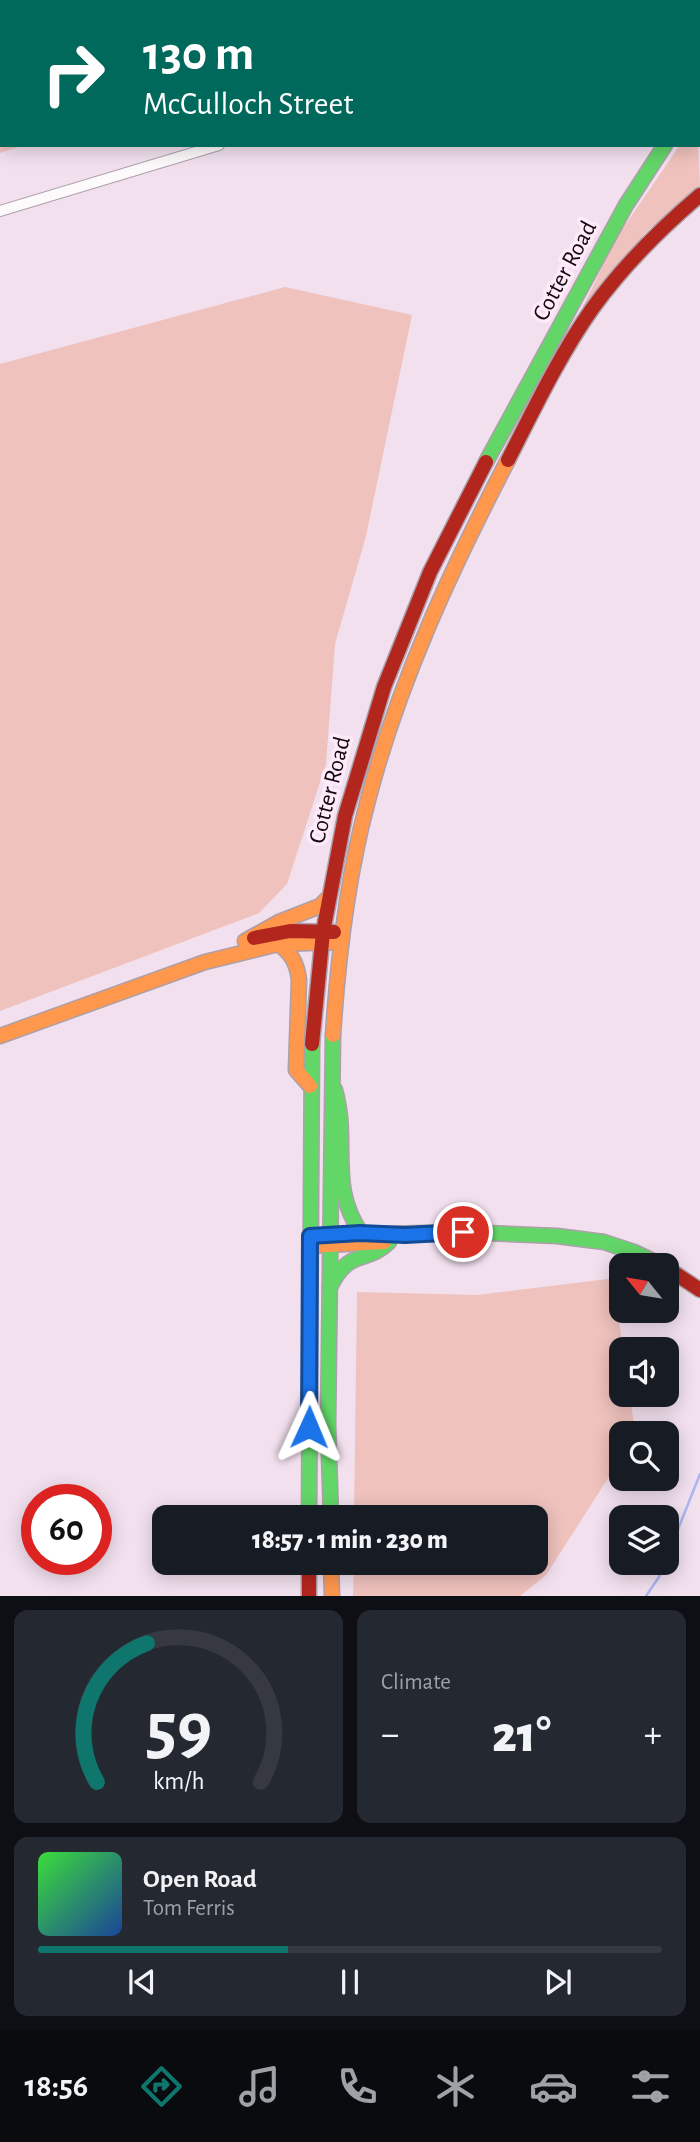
<!DOCTYPE html>
<html lang="en">
<head>
<meta charset="utf-8">
<style>
  :root { --surface:#171b24; --page:#242831; --text:#f1f3f6; --muted:#9ea1a6; --line:#363941; --accent:#0f766e }
  body { margin:0; font-family:"Alegreya Sans",sans-serif; background:var(--page); color:var(--text); height:100vh; display:flex; flex-direction:column; font-size:26px; white-space:nowrap }
  * { box-sizing:border-box; margin:0 }
  p { font-size:23px; color:var(--muted) }
  .icon { flex:none; width:38px; height:38px; fill:none; stroke:currentColor; stroke-width:2; stroke-linecap:round; stroke-linejoin:round }
  .map { position:relative; height:1596px; overflow:hidden }
  .sheet { display:flex; flex-direction:column; gap:14px; padding:14px; background:#0d0f14; flex:1 }
  .sheet>* { flex:none }
  .hud { position:absolute; left:0px; top:0px; width:700px; height:147px; box-shadow:0 4px 18px #0003; background:#00695c; color:#fff; overflow:hidden }
  .needle { width:46px; rotate:300deg }
  .controls { position:absolute; left:609px; top:1253px; display:grid; gap:14px }
  .controls a { display:grid; place-items:center; width:70px; height:70px; border-radius:14px; background:var(--surface); box-shadow:0 4px 18px #0003; font-size:35px }
  .speed { position:absolute; left:21px; top:1484px; display:flex; gap:14px; font-size:35px; font-weight:700; text-align:center }
  .speed>* { display:grid; place-content:center; width:91px; height:91px; border-radius:50%; background:var(--surface); box-shadow:0 4px 18px #0003; line-height:1 }
  .speed .limit { border:10px solid #d22; background:#fff; color:#111 }
  .pin { position:absolute; display:grid; place-items:center; width:60px; height:60px; color:#fff; margin:-30px; border:4px solid #fff; border-radius:50%; box-shadow:0 2px 7px #0007 }
  .me { position:absolute; width:77px; margin:-38px; rotate:1deg; stroke-linejoin:round; filter:drop-shadow(0 0 5px #0008) }
  .turn { display:flex; align-items:center; gap:24px; height:147px; padding:0 28px; font-size:32px }
  .turn .icon { width:91px; height:91px; stroke-width:2.5 }
  .turn b { display:block; font-size:49px; line-height:60px }
  .big { font-size:52px; font-weight:800; line-height:1.1 }
  .sheet .tile { flex:1; display:flex; flex-direction:column; justify-content:center; gap:10px; min-width:0; padding:0 24px; border-radius:14px; background:var(--page) }
  .sheet .dial { align-items:center; gap:0 }
  .dial svg { height:182px; overflow:visible; fill:none; stroke:var(--line); stroke-width:7; stroke-linecap:round; text-anchor:middle }
  .dial text { fill:var(--text); stroke:none }
  .song { display:flex; align-items:center; gap:21px }
  .cover { width:84px; height:84px; border-radius:10px; background:linear-gradient(135deg,hsl(120 70% 55%),hsl(220 70% 35%)) }
  .played { height:7px; border-radius:4px; background:linear-gradient(90deg,var(--accent) 40%,var(--line) 40%) }
  .keys { display:flex; justify-content:space-around; direction:ltr }
  .heat { display:flex; justify-content:space-between; align-items:center; font-size:38px; direction:ltr }
  .sheet .tiles { flex:1; display:grid; gap:14px; grid-template-columns:1fr 1fr }
  .tile:last-child { grid-column:span 2 }
  .trip { position:absolute; left:152px; top:1505px; width:396px; height:70px; border-radius:14px; background:var(--surface); box-shadow:0 4px 18px #0003; font-weight:800; line-height:70px; text-align:center }
  .menu { display:flex; height:112px; justify-content:space-around; align-items:center; background:#090b0e; color:var(--muted) }
  .menu .icon { width:49px; height:49px }
  .menu .on { color:var(--accent) }
  .menu b { font-size:32px; color:var(--text) }
  .map>svg:first-child { display:block }
</style>
</head>
<body>
<div class="map">
<svg width="700" height="1596" viewBox="0 0 700 1596">
  <rect width="100%" height="100%" fill="#f2e0ee"/>
  <!-- green -->
  <g fill="#efc2bd">
    <path d="M 0,0 L 656,0 L 2,2 L 2,145 L 24,145 L 0,153 Z"/>
    <path d="M 698,140 L 700,186 L 645,233 L 569,335 L 617,237 L 680,145 L 698,145 Z"/>
    <path d="M 285,287 L 412,315 L 366,536 L 335,644 L 326,764 L 287,884 L 259,913 L 0,1011 L 0,364 Z"/>
    <path d="M 616,1278 L 616,1299 L 623,1349 L 621,1349 L 621,1395 L 630,1395 L 635,1433 L 621,1433 L 621,1458 L 546,1575 L 520,1596 L 353,1596 L 354,1563 L 536,1563 L 536,1517 L 354,1517 L 357,1292 L 477,1295 Z"/>
  </g>
  <g fill="none" stroke-linecap="round" stroke-linejoin="round">
    <!-- stream -->
    <g stroke="#acb5ee" stroke-width="2.5">
      <path d="M 667,1557 L 700,1474"/>
      <path d="M 646,1596 L 659,1577 L 664,1563"/>
    </g>
    <defs>
      <path id="street" d="M 0,211 L 219,145"/>
      <g id="fast">
        <path d="M 698,106 L 700,104"/>
        <path d="M 486,462 L 626,205 L 665,145"/>
        <path d="M 335,1090 C 350,1143 328,1185 361,1233"/>
        <path d="M 310,1236 L 463,1232 L 557,1236 L 604,1242 L 634,1252 L 661,1265"/>
        <path d="M 330,1287 C 350,1247 366,1265 389,1242"/>
        <path d="M 309,1517 L 312,1044"/>
        <path d="M 331,1517 L 328,1425 L 333,1035"/>
      </g>
      <g id="slow">
        <path d="M 698,121 L 700,123"/>
        <path d="M 245,941 L 279,922 L 320,906 L 328,898"/>
        <path d="M 278,944 C 292,953 297,964 299,980 L 296,1070 L 310,1086"/>
        <path d="M 333,1035 C 338,957 347,879 367,804 C 398,683 451,570 508,460"/>
        <path d="M 0,1036 L 205,962 L 278,944 L 341,942"/>
        <path d="M 310,1246 L 384,1242"/>
        <path d="M 331,1563 L 332,1596"/>
      </g>
      <g id="jam">
        <path d="M 508,460 C 534,409 559,356 592,309 C 623,266 660,229 700,195"/>
        <path d="M 254,938 L 290,931 L 334,932"/>
        <path d="M 312,1044 L 323,932 L 345,816 L 384,687 L 430,572 L 486,462"/>
        <path d="M 667,1268 L 700,1290"/>
        <path d="M 309,1563 L 309,1596"/>
      </g>
    </defs>
    <!-- street casing -->
    <use href="#street" stroke="#ada0aa" stroke-width="12"/>
    <!-- fast casing -->
    <use href="#fast" stroke="#ada0aa" stroke-width="17"/>
    <!-- slow casing -->
    <use href="#slow" stroke="#ada0aa" stroke-width="17"/>
    <!-- jam casing -->
    <use href="#jam" stroke="#ada0aa" stroke-width="17"/>
    <!-- street -->
    <use href="#street" stroke="#fdfafc" stroke-width="10"/>
    <!-- fast -->
    <use href="#fast" stroke="#63d668" stroke-width="14"/>
    <!-- slow -->
    <use href="#slow" stroke="#ff974d" stroke-width="14"/>
    <!-- jam -->
    <use href="#jam" stroke="#b3261e" stroke-width="14"/>
  </g>
  <g fill="none" stroke-linecap="round" stroke-linejoin="round">
    <defs>
      <path id="route" d="M 309,1427 L 310,1236 L 360,1233 L 405,1235 L 463,1232"/>
    </defs>
    <!-- route casing -->
    <use href="#route" stroke="#114b97" stroke-width="18"/>
    <!-- route -->
    <use href="#route" stroke="#1a73e8" stroke-width="12"/>
  </g>
  <g text-anchor="middle" dominant-baseline="central" stroke-width="7" stroke-linejoin="round" paint-order="stroke">
    <!-- street labels -->
    <g font-size="24" fill="#130810" stroke="#feeaf9">
      <text transform="translate(565 271) rotate(-62)">Cotter Road</text>
      <text transform="translate(330 790) rotate(-76)">Cotter Road</text>
    </g>
  </g>
</svg>
<div class="controls">
<a><svg class="needle" viewBox="-14 -14 28 28"><path d="M0-13l5 13h-10z" fill="#e53935"/><path d="M0 13l5-13h-10z" fill="#9ea1a6"/></svg></a>
<a><svg class="icon" aria-label="sound" viewBox="0 0 24 24"><path d="M4 9h4l5-4v14l-5-4H4zM17 9q2 3 0 6"/></svg></a>
<a><svg class="icon" aria-label="search" viewBox="0 0 24 24"><circle cx="10" cy="10" r="6"/><path d="M15 15l6 6"/></svg></a>
<a><svg class="icon" aria-label="layers" viewBox="0 0 24 24"><path d="M12 4l9 5-9 5-9-5zM3 14l9 5 9-5"/></svg></a>
</div>
<div class="speed"><div class="limit">60</div></div>
<div class="pin" style="left:463px;top:1232px;background:#d93025"><svg class="icon" aria-label="arrive" viewBox="0 0 24 24"><path d="M6 21V4h12l-3 4 3 4H6"/></svg></div>
<svg class="me" style="left:309px;top:1427px" viewBox="-20 -20 40 40"><path d="M0-17L14 15 0 8-14 15z" fill="#1a73e8" stroke="#fff" stroke-width="4"/></svg>
<div class="trip">18:57 · 1 min · 230 m</div>
<div class="hud">
<div class="turn"><svg class="icon" aria-label="right" viewBox="0 0 24 24"><path d="M7 20v-9h11M14 6l5 5-5 5"/></svg><div><b>130 m</b>McCulloch Street</div></div>
</div>
</div>
<section class="sheet">
<div class="tiles">
<div class="tile dial"><svg viewBox="0 0 100 80">
<path d="M14 69A42 42 0 1 1 86 69"/>
<path d="M14 69A42 42 0 0 1 36 8" stroke="#0f766e"/>
<text x="50" y="56" font-size="32" font-weight="700">59</text>
<text x="50" y="72" font-size="11">km/h</text>
</svg></div>
<div class="tile"><p>Climate</p>
<div class="heat"><a>−</a><b class="big">21°</b><a>+</a></div>
</div>
<div class="tile">
<div class="song"><i class="cover"></i><div><b>Open Road</b><p>Tom Ferris</p></div></div>
<div class="played"></div>
<div class="keys"><svg class="icon" aria-label="previous" viewBox="0 0 24 24"><path d="M18 5L8 12l10 7zM5 5v14"/></svg><svg class="icon" aria-label="pause" viewBox="0 0 24 24"><path d="M8 5v14M16 5v14"/></svg><svg class="icon" aria-label="next" viewBox="0 0 24 24"><path d="M6 5l10 7-10 7zM19 5v14"/></svg></div>
</div>
</div>
</section>
<nav class="menu">
<b>18:56</b>
<svg class="icon on" aria-label="directions" viewBox="0 0 24 24"><path d="M12 3l9 9-9 9-9-9zM9 14v-3h6M13 9l2 2-2 2"/></svg>
<svg class="icon" aria-label="music" viewBox="0 0 24 24"><path d="M9 18V5l10-2v13"/><circle cx="6" cy="18" r="3"/><circle cx="16" cy="16" r="3"/></svg>
<svg class="icon" aria-label="phone" viewBox="0 0 24 24"><path d="M5 4h4l2 5-3 2q2 4 5 5l2-3 5 2v4C11 20 4 13 5 4z"/></svg>
<svg class="icon" aria-label="climate" viewBox="0 0 24 24"><path d="M12 3v18M4 7l16 10M4 17L20 7"/></svg>
<svg class="icon" aria-label="car" viewBox="0 0 24 24"><path d="M5 17H2v-5l4-1 3-4h7l3 4 3 1v5h-3M9 17h6M6 11h13"/><circle cx="7" cy="17" r="2"/><circle cx="17" cy="17" r="2"/></svg>
<svg class="icon" aria-label="filters" viewBox="0 0 24 24"><path d="M4 7h16M4 17h16"/><circle cx="9" cy="7" r="2"/><circle cx="15" cy="17" r="2"/></svg>
</nav>
</body>
</html>
